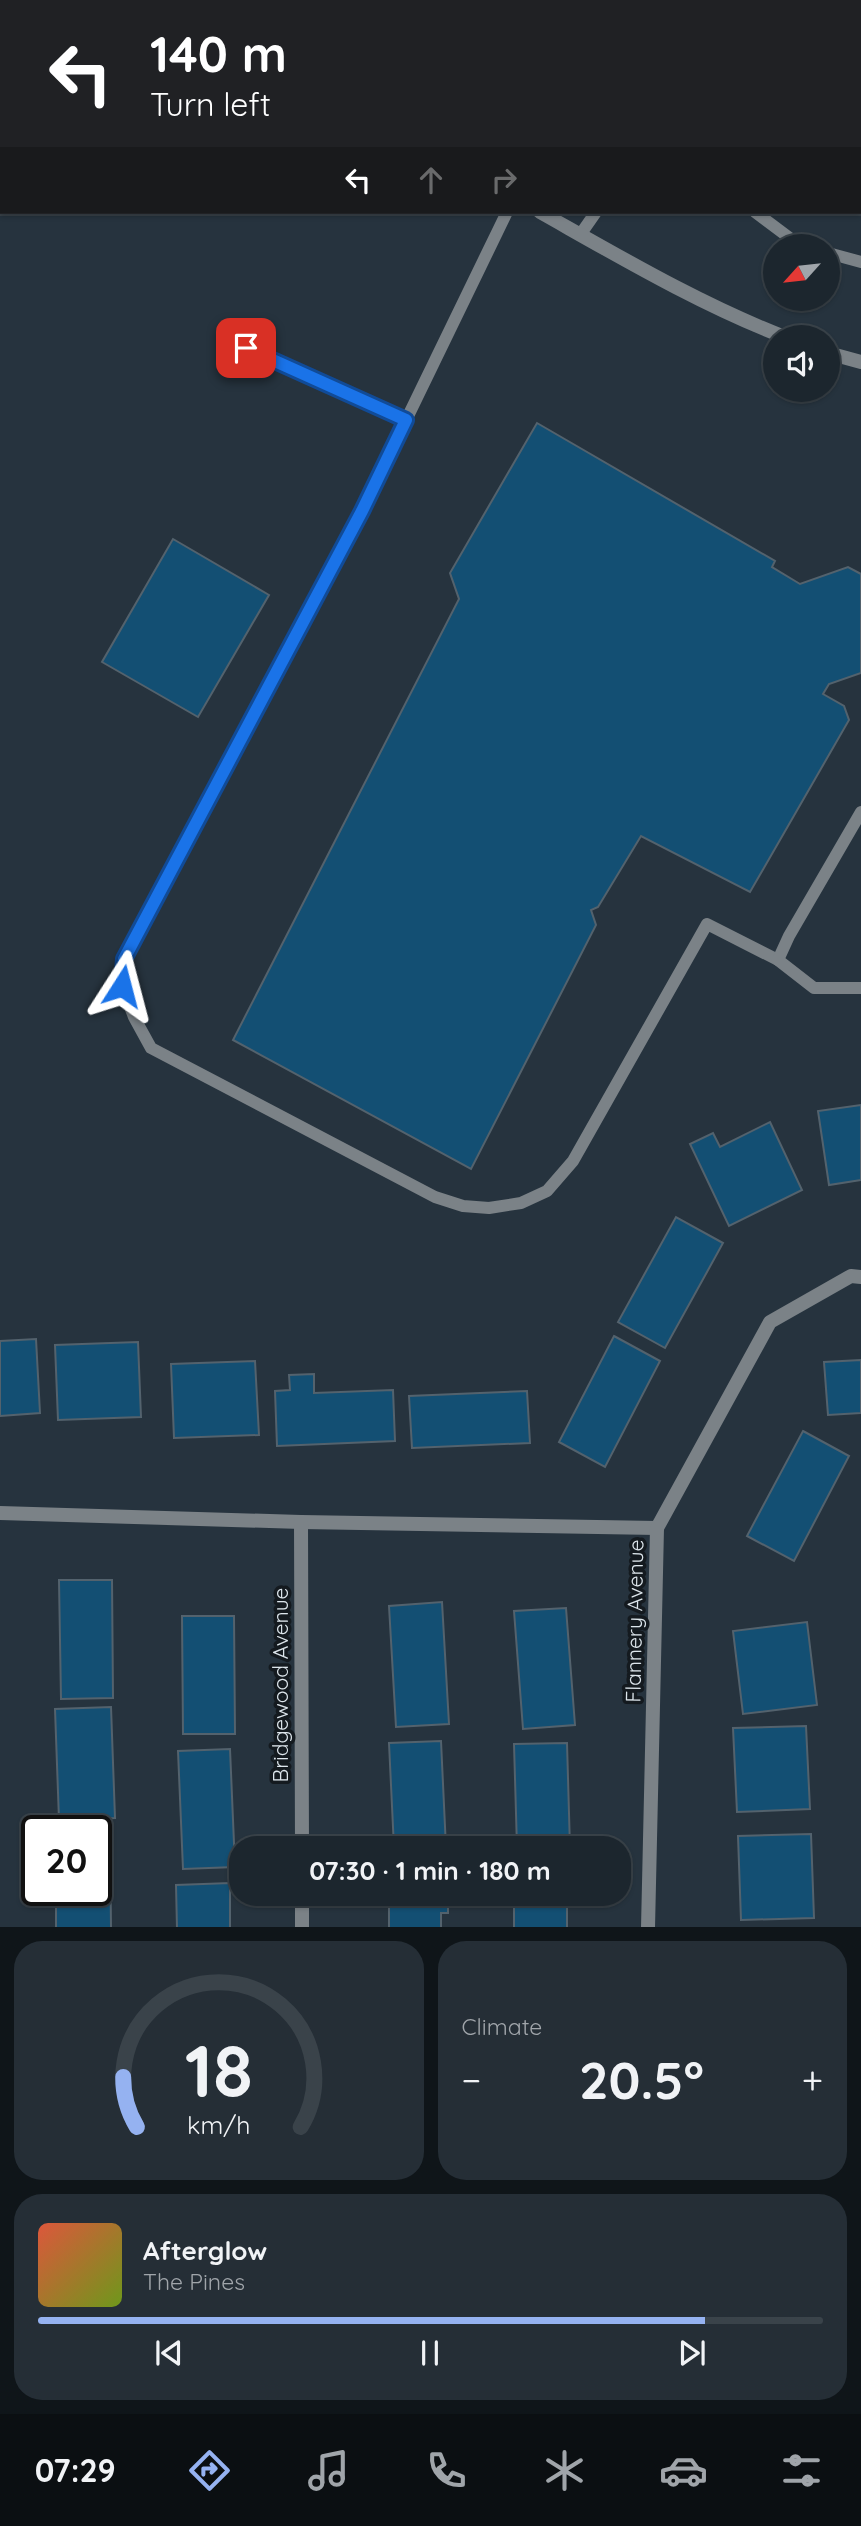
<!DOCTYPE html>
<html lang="en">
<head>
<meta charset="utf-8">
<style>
  :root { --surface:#1c262e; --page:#252e36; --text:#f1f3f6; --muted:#a0a5aa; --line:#3a434a; --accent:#95b2f1 }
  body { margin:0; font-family:Quicksand,sans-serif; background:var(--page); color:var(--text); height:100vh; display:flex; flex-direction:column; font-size:26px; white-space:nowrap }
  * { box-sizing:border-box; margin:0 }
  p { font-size:23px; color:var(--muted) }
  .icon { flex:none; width:38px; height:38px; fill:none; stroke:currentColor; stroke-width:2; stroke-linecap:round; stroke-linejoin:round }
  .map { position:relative; height:1927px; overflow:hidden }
  .side { display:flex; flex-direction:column; gap:14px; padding:14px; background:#0f1519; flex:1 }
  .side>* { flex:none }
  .top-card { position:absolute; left:0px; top:0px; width:861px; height:214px; box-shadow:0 2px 5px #0004,0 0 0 2px var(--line); background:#202124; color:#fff; overflow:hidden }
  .needle { width:46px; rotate:243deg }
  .tools { position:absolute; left:763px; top:234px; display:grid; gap:14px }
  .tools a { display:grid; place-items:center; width:77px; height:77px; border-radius:50%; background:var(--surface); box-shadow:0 2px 5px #0004,0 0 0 2px var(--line); font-size:35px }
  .speed { position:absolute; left:21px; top:1815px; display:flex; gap:14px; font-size:35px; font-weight:700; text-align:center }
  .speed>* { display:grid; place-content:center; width:91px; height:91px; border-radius:50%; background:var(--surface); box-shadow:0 2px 5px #0004,0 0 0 2px var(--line); line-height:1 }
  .speed .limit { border:4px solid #111; border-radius:10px; background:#fff; color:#111 }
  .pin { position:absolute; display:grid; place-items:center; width:60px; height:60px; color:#fff; margin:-30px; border-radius:14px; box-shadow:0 4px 10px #0006 }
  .me { position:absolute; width:77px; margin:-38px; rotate:9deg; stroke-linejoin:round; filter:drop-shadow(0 0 5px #0008) }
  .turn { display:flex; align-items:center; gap:24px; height:147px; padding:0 35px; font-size:32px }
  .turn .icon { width:91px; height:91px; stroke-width:2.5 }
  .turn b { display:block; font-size:49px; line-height:60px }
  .lanes { display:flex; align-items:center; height:66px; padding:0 35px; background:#0003; justify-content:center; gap:35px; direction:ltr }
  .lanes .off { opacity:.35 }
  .big { font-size:52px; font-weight:800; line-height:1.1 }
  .side .card { flex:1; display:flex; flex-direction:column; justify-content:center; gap:10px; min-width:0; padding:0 24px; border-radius:28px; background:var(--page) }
  .side .dial { align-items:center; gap:0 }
  .dial svg { height:182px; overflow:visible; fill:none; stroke:var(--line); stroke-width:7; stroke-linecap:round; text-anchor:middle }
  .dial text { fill:var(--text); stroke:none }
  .song { display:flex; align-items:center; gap:21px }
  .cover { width:84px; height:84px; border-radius:10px; background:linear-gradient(135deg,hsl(10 70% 55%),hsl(80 70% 35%)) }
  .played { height:7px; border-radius:4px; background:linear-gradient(90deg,var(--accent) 85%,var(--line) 85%) }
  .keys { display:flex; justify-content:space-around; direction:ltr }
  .heat { display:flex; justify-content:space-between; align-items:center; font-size:38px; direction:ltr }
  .side .tiles { flex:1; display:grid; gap:14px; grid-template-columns:1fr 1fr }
  .card:last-child { grid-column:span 2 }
  .trip { position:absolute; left:229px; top:1836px; width:402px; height:70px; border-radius:28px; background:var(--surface); box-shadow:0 2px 5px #0004,0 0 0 2px var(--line); font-weight:800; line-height:70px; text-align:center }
  .menu { display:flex; height:112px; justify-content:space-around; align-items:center; background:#0b0f12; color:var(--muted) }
  .menu .icon { width:49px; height:49px }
  .menu .current { color:var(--accent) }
  .menu b { font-size:32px; color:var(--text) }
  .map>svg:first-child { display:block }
</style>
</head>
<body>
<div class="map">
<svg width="861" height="1928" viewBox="0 0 861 1928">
  <rect width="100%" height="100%" fill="#26333e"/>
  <!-- building -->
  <g fill="#134f73" stroke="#53626d" stroke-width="2">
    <path d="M 537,423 L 775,561 L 772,567 L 800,584 L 848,567 L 861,574 L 861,673 L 829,684 L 823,694 L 844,706 L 849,720 L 750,892 L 641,836 L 598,907 L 591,910 L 596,925 L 471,1169 L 233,1040 L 459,599 L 450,573 Z"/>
    <path d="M 173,539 L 269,595 L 198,717 L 102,662 Z"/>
    <path d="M 861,1105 L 861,1180 L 829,1185 L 818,1111 Z"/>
    <path d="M 770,1122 L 802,1190 L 729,1226 L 690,1144 L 713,1133 L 720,1147 Z"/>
    <path d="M 676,1217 L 723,1243 L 665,1348 L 618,1322 Z"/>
    <path d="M 614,1336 L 660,1361 L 605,1467 L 559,1442 Z"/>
    <path d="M 36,1339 L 40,1413 L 0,1416 L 0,1341 Z"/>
    <path d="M 138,1342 L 141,1417 L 58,1420 L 55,1345 Z"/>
    <path d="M 861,1360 L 861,1413 L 828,1415 L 824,1362 Z"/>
    <path d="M 255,1361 L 259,1435 L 174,1438 L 171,1364 Z"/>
    <path d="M 314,1374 L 314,1393 L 393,1390 L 395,1441 L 277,1446 L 275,1391 L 290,1390 L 289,1375 Z"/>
    <path d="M 527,1391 L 530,1443 L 412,1448 L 409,1396 Z"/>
    <path d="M 803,1431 L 849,1456 L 794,1561 L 747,1536 Z"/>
    <path d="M 59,1580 L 112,1580 L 113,1698 L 61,1699 Z"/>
    <path d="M 442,1602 L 449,1724 L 396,1727 L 389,1606 Z"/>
    <path d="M 566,1608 L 575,1725 L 523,1729 L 514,1611 Z"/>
    <path d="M 182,1616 L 234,1616 L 235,1734 L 183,1734 Z"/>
    <path d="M 807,1622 L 817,1705 L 743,1714 L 733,1631 Z"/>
    <path d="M 111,1707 L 115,1818 L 59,1820 L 55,1709 Z"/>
    <path d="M 806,1726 L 810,1809 L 737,1812 L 733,1728 Z"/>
    <path d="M 441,1741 L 446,1848 L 394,1848 L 389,1743 Z"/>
    <path d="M 567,1743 L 570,1848 L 517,1848 L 514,1744 Z"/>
    <path d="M 230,1749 L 235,1867 L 183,1869 L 178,1751 Z"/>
    <path d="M 811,1834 L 814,1918 L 741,1920 L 738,1836 Z"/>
    <path d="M 96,1835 L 110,1835 L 111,1928 L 56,1928 L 56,1890 L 96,1890 Z"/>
    <path d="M 230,1883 L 230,1928 L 177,1928 L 176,1885 Z"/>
    <path d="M 389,1894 L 448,1894 L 448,1913 L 441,1913 L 441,1928 L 389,1928 Z"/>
    <rect x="514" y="1894" width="53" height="34"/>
  </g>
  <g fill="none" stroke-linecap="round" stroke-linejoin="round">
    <!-- lane -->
    <g stroke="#7b8287" stroke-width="12">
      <path d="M 108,0 L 108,2"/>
      <path d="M 485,0 L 491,2"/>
      <path d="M 533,2 L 535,0"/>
      <path d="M 720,2 L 721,0"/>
      <path d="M 507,212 L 362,511 L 124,959 L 122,986 L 134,1017 L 151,1048 L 435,1197 L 463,1206 L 489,1208 L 521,1203 L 547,1191 L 573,1161 L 707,924 L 778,960"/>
      <path d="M 755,212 L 799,245 L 806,247"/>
      <path d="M 580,235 L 596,212"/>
      <path d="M 828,253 L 861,262"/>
      <path d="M 246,348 L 406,420"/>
      <path d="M 861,812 L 789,936 L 778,960 L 814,988 L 861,988"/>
    </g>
    <!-- street -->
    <g stroke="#7b8287" stroke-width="14">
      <path d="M 0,70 L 2,70"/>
      <path d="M 540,212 C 620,257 701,305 787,338"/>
      <path d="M 828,353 L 861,362"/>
      <path d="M 0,1513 L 301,1522 L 657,1528"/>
      <path d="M 301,1522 L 302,1848"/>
      <path d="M 302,1894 L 302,1928"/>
      <path d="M 648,1928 L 657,1528 L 770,1322 L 851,1276 L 861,1277"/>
    </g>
  </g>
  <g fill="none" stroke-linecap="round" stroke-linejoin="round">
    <defs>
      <path id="route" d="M 122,986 L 124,959 L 362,511 L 406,420 L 246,348"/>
    </defs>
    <!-- route casing -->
    <use href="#route" stroke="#114b97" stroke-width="18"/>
    <!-- route -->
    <use href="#route" stroke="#1a73e8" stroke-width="12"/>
  </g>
  <g text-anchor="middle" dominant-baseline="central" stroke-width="7" stroke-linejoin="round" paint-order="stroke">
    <!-- street labels -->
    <g font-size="21" fill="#dde6ec" stroke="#141a1f">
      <text transform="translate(634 1621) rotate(-89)">Flannery Avenue</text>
      <text transform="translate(280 1685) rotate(-90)">Bridgewood Avenue</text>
    </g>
  </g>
</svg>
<div class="tools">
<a><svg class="needle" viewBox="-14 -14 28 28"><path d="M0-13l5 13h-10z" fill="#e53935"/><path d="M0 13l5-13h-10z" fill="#a0a5aa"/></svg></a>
<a><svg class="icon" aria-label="sound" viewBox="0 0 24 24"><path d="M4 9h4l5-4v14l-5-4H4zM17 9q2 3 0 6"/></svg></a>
</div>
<div class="speed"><div class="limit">20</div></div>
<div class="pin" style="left:246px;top:348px;background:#d93025"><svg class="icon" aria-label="arrive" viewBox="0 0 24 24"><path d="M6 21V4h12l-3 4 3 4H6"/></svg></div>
<svg class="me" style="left:122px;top:986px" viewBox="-20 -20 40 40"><path d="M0-17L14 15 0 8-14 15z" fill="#1a73e8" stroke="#fff" stroke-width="4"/></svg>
<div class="trip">07:30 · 1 min · 180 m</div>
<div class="top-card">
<div class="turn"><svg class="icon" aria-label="left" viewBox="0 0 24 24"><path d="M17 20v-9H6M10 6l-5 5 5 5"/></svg><div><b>140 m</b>Turn left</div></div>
<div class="lanes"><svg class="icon" aria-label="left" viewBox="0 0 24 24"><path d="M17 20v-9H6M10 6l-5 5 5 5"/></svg><svg class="icon off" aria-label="ahead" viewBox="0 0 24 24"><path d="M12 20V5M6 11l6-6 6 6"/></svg><svg class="icon off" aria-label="right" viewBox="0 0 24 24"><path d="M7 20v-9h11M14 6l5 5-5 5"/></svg></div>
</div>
</div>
<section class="side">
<div class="tiles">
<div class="card dial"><svg viewBox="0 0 100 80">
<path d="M14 69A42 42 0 1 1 86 69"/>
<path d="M14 69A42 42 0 0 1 8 47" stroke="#95b2f1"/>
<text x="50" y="56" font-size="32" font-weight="700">18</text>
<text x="50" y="72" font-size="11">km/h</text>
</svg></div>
<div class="card"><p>Climate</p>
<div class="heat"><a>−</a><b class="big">20.5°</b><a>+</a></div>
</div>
<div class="card">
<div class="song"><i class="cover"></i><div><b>Afterglow</b><p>The Pines</p></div></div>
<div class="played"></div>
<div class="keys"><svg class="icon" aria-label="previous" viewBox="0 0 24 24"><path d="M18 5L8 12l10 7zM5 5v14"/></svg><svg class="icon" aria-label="pause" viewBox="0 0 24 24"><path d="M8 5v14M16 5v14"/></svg><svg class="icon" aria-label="next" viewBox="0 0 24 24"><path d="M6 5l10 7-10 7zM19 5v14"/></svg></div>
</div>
</div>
</section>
<nav class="menu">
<b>07:29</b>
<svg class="icon current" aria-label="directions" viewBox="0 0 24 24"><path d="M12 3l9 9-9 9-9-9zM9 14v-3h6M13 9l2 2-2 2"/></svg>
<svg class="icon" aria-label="music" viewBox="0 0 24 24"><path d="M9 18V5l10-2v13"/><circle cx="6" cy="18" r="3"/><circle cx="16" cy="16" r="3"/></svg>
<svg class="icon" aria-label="phone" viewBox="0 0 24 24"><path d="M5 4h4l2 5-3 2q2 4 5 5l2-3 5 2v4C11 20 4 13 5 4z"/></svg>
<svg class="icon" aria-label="climate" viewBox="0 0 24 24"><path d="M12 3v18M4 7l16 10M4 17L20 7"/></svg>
<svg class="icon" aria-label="car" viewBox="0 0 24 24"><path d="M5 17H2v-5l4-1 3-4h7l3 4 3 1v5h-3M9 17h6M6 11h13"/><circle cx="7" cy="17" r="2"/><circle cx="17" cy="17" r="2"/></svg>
<svg class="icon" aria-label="filters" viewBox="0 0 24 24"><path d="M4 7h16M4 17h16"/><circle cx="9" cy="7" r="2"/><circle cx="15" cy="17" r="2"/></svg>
</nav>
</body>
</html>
